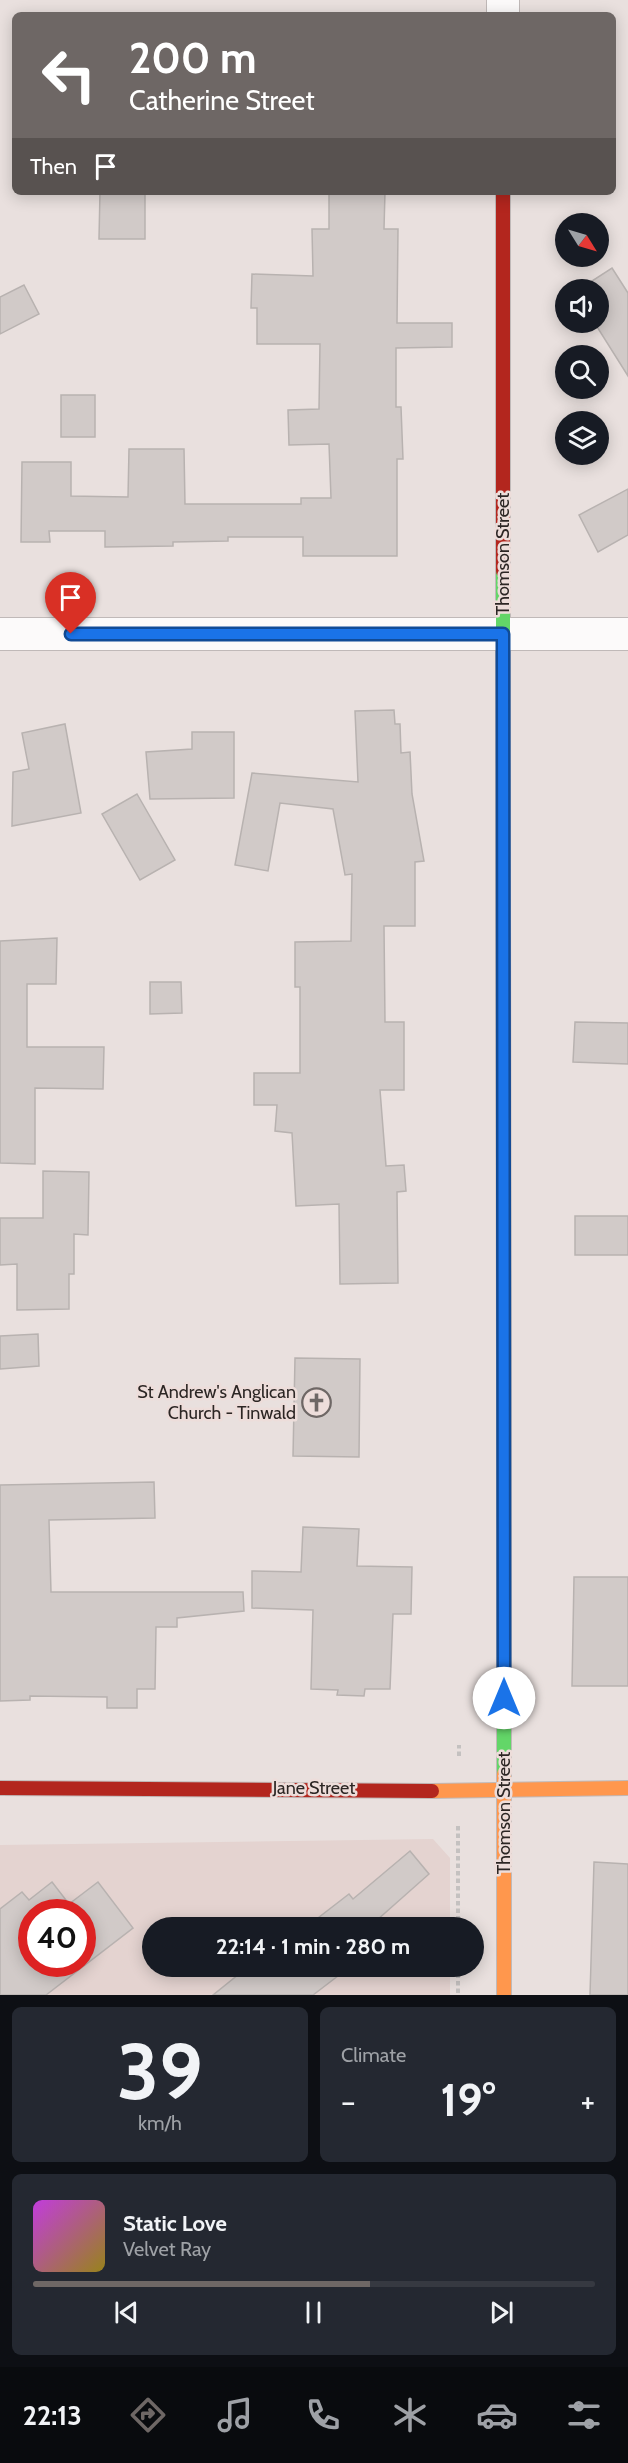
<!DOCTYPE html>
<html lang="en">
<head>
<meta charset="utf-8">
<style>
  :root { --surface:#171b24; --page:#242831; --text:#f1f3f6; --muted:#9ea1a6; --line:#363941; --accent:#6e6765 }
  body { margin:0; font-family:Cabin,sans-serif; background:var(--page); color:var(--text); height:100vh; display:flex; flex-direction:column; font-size:22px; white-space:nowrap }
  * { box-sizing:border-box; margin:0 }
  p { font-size:20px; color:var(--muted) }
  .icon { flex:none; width:33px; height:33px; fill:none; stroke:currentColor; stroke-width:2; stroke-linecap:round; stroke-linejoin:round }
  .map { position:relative; height:1995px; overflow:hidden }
  .drawer { display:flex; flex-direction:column; gap:12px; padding:12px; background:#0d0f14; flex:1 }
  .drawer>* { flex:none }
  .top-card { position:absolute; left:12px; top:12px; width:604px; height:183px; border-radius:9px; box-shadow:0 3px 15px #0003; background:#6e6765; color:#fff; overflow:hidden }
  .needle { width:39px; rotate:127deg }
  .controls { position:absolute; left:555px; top:213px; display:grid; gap:12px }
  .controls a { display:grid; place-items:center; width:54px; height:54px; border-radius:50%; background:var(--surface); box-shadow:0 3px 15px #0003; font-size:30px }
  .speed { position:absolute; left:18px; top:1899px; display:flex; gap:12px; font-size:30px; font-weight:700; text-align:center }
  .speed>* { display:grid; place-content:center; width:78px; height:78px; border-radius:50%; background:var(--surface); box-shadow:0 3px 15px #0003; line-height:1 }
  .speed .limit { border:9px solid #d22; background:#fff; color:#111 }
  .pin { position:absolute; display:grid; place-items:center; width:51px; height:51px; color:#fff; margin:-62px -26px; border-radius:50% 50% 50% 0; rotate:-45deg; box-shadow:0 0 6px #0007 }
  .pin .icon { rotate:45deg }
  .me { position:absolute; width:66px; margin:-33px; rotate:0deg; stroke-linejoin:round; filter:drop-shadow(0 0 4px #0008) }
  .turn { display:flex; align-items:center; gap:21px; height:126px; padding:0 18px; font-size:27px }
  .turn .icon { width:78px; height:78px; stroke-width:2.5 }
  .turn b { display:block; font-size:42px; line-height:51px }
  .then { display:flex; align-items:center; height:57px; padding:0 18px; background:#0003; gap:12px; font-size:22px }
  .big { font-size:45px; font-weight:700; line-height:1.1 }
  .drawer .widget { flex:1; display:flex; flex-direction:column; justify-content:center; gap:9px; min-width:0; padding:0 21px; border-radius:9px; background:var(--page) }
  .drawer .dial { align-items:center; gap:0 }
  .dial b { font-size:78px; line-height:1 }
  .song { display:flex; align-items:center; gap:18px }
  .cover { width:72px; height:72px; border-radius:9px; background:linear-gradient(135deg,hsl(290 70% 55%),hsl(50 70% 35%)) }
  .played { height:6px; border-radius:3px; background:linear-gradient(90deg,var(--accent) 60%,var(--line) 60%) }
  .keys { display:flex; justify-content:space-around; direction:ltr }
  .heat { display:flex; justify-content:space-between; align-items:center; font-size:33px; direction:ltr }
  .drawer .tiles { flex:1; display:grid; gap:12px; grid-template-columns:1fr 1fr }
  .widget:last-child { grid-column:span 2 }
  .trip { position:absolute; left:142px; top:1917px; width:342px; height:60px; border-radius:30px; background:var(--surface); box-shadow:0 3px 15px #0003; font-weight:700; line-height:60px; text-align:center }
  .dock { display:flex; height:96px; justify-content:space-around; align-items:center; background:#090b0e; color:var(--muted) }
  .dock .icon { width:42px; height:42px }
  .dock .current { color:var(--accent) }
  .dock b { font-size:27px; color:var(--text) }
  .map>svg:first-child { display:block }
</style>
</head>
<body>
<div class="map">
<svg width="628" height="1995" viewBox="0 0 628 1995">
  <rect width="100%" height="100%" fill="#e9e0de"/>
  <!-- built -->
  <path fill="#e4d3d0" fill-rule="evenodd" d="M 433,1839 L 450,1858 L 450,1927 L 153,1928 L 153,1966 L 450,1967 L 450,1995 L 0,1995 L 0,1845 ZM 32,1912 L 82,1912 L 82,1964 L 32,1964 Z"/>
  <!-- building -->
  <g fill="#d1cac8" stroke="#b8b2b0" stroke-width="1.5" fill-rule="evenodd">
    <path d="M 100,192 L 145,192 L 145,239 L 99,239 Z"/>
    <path d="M 329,192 L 385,192 L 384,229 L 398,229 L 397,323 L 452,323 L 452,347 L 396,348 L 396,407 L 401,407 L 403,459 L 397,459 L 397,556 L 303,556 L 303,537 L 228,537 L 228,541 L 173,542 L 173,546 L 105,547 L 105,531 L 49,531 L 50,542 L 21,542 L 22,462 L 71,462 L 71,496 L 128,497 L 129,449 L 184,449 L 185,504 L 301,504 L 301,498 L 331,498 L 329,444 L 289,445 L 288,410 L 319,409 L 320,344 L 257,344 L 257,308 L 251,308 L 252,274 L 313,276 L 312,229 L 329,229 Z"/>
    <path d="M 612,268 L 628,293 L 628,376 L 594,322 L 598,322 L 598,290 L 578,290 Z"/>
    <path d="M 24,285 L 39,314 L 0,334 L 0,297 Z"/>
    <rect x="61" y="395" width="34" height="42"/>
    <path d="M 628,489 L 628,535 L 598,552 L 579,515 Z"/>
    <path d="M 394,710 L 395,724 L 400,724 L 401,753 L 410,752 L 412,794 L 424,861 L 415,862 L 415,926 L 384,926 L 385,1022 L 404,1022 L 404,1090 L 380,1090 L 386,1166 L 404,1165 L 406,1191 L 397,1192 L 398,1283 L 340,1284 L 339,1204 L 296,1206 L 292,1133 L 275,1131 L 277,1105 L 254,1105 L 254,1073 L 300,1073 L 300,987 L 295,987 L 295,942 L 351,941 L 352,874 L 345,875 L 333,809 L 280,803 L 268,871 L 235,865 L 252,773 L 358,782 L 355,711 Z"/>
    <path d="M 65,724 L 81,813 L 12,826 L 13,772 L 29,769 L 22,733 Z"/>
    <path d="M 192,732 L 234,732 L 234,798 L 150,799 L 146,752 L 192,749 Z"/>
    <path d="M 137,794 L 175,860 L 140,880 L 102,814 Z"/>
    <path d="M 57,938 L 56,984 L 27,984 L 27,1047 L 104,1047 L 103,1089 L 35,1088 L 35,1164 L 0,1163 L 0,941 Z"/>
    <path d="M 150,982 L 181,982 L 182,1013 L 150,1014 Z"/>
    <path d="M 575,1022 L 628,1023 L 628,1064 L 573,1062 Z"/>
    <path d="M 43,1171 L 89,1172 L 88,1235 L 74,1234 L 74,1274 L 69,1274 L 69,1309 L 17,1310 L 17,1264 L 0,1265 L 0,1218 L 43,1218 Z"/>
    <rect x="575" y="1216" width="53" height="39"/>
    <path d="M 38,1334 L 39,1366 L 0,1369 L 0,1336 Z"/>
    <path d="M 295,1358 L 360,1359 L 359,1457 L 293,1456 Z"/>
    <path d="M 154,1482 L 155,1518 L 49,1520 L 51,1592 L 243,1592 L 244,1611 L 177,1618 L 177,1627 L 156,1627 L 155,1689 L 137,1689 L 137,1708 L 107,1708 L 107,1697 L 30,1696 L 30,1700 L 0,1701 L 0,1485 Z"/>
    <path d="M 303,1527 L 359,1529 L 357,1566 L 412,1567 L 411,1614 L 393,1614 L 390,1689 L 365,1689 L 364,1696 L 337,1695 L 338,1690 L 311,1689 L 313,1610 L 252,1608 L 252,1571 L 301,1572 Z"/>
    <path d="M 574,1577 L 628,1577 L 628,1686 L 572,1686 Z"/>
    <path d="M 410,1851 L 429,1874 L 368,1928 L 305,1928 L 349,1894 L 353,1899 Z"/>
    <path d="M 594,1862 L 628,1864 L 628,1995 L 590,1995 Z"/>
    <path d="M 52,1882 L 69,1904 L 98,1882 L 133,1928 L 46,1995 L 0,1995 L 0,1909 L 22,1892 L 29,1900 ZM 32,1912 L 82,1912 L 82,1964 L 32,1964 Z"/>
    <path d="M 351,1966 L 313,1995 L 213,1995 L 249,1966 Z"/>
  </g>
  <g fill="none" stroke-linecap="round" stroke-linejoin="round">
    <defs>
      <g id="street">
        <path d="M 503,0 L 503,15"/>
        <path d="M 0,634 L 628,634"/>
      </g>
      <g id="fast">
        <path d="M 503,571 L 503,914"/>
        <path d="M 504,1355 L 504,1774"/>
      </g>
      <g id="slow">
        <path d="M 504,1774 L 504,1995"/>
        <path d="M 432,1791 L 628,1788"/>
      </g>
      <g id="jam">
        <path d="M 503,192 L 503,571"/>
        <path d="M 503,914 L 504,1355"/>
        <path d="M 0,1788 L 432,1791"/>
      </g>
    </defs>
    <!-- street casing -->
    <use href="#street" stroke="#c0b9b8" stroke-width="34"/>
    <!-- fast casing -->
    <use href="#fast" stroke="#c0b9b8" stroke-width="16"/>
    <!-- slow casing -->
    <use href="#slow" stroke="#c0b9b8" stroke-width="16"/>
    <!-- jam casing -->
    <use href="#jam" stroke="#c0b9b8" stroke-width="16"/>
    <!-- path -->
    <g stroke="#c4c1c0" stroke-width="4" stroke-dasharray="4.5 3" stroke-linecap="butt">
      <path d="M 459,1756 L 459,1745"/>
      <path d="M 458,1928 L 458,1823"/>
      <path d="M 458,1966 L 458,1995"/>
    </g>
    <!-- street -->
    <use href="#street" stroke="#fcfafa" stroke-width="32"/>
    <!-- fast -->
    <use href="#fast" stroke="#63d668" stroke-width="14"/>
    <!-- slow -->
    <use href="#slow" stroke="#ff974d" stroke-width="14"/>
    <!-- jam -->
    <use href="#jam" stroke="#b3261e" stroke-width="14"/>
  </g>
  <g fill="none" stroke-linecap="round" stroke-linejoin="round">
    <defs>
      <path id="route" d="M 71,634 L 503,634 L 504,1698"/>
    </defs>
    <!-- route casing -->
    <use href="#route" stroke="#114b97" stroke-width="15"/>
    <!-- route -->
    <use href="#route" stroke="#1a73e8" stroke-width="10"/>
  </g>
  <!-- icons -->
  <defs>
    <symbol id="church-ring" viewBox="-11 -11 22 22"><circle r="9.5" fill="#edddda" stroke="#6e6765" stroke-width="1.5"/><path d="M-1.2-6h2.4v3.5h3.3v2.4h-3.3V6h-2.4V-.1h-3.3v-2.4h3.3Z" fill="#6e6765"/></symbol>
  </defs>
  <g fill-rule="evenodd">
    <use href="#church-ring" x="300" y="1386" width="33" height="33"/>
  </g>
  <g text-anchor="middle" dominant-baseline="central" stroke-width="5" stroke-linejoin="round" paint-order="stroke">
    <!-- street labels -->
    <g font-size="18" fill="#2c2624" stroke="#edddda">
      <text transform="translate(503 554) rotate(-90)">Thomson Street</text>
      <text x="314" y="1788">Jane Street</text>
      <text transform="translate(504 1813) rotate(-90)">Thomson Street</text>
    </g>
    <!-- poi labels -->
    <g font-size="18" fill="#2c2624" stroke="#edddda" text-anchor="end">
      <text x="296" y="1392">St Andrew's Anglican<tspan x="296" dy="21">Church - Tinwald</tspan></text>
    </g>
  </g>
</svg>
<div class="controls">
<a><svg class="needle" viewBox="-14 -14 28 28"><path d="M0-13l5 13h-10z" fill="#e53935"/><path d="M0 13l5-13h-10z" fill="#9ea1a6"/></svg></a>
<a><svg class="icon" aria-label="sound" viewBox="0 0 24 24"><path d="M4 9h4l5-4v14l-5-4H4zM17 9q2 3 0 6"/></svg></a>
<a><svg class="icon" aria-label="search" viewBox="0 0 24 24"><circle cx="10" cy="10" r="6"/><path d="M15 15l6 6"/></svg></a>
<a><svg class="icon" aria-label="layers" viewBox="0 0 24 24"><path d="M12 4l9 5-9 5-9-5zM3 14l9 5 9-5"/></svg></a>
</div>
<div class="speed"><div class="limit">40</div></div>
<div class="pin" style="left:71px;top:634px;background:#d93025"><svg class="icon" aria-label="arrive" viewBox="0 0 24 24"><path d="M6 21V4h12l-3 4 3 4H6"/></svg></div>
<svg class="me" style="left:504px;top:1698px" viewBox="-20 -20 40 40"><circle r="19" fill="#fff"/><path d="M0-13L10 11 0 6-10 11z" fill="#1a73e8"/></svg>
<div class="trip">22:14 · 1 min · 280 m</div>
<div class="top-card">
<div class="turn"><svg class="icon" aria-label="left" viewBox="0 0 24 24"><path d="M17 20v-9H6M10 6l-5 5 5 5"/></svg><div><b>200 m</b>Catherine Street</div></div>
<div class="then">Then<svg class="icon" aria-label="arrive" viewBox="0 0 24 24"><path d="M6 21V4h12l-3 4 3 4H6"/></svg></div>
</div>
</div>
<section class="drawer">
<div class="tiles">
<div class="widget dial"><b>39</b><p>km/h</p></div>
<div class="widget"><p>Climate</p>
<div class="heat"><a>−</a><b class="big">19°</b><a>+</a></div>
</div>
<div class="widget">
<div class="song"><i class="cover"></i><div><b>Static Love</b><p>Velvet Ray</p></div></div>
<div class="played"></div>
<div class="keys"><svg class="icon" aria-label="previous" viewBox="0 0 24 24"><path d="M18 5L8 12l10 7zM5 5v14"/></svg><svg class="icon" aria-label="pause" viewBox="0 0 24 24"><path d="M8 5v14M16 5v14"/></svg><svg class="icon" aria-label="next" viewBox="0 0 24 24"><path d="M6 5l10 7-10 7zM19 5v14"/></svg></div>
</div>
</div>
</section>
<nav class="dock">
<b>22:13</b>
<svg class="icon current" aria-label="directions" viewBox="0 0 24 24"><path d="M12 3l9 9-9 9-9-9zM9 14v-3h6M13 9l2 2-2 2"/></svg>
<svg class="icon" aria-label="music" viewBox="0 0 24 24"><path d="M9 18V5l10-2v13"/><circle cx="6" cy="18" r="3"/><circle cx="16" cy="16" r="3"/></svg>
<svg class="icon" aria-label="phone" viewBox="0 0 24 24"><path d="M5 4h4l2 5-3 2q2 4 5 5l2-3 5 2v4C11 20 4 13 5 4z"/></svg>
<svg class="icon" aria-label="climate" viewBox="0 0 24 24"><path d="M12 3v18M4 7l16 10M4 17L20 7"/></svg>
<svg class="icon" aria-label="car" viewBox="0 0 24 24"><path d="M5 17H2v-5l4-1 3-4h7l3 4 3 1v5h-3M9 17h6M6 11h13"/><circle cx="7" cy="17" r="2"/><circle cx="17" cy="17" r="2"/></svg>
<svg class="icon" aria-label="filters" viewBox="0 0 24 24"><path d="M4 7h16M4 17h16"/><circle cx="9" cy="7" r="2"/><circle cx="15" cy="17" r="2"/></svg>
</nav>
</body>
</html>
